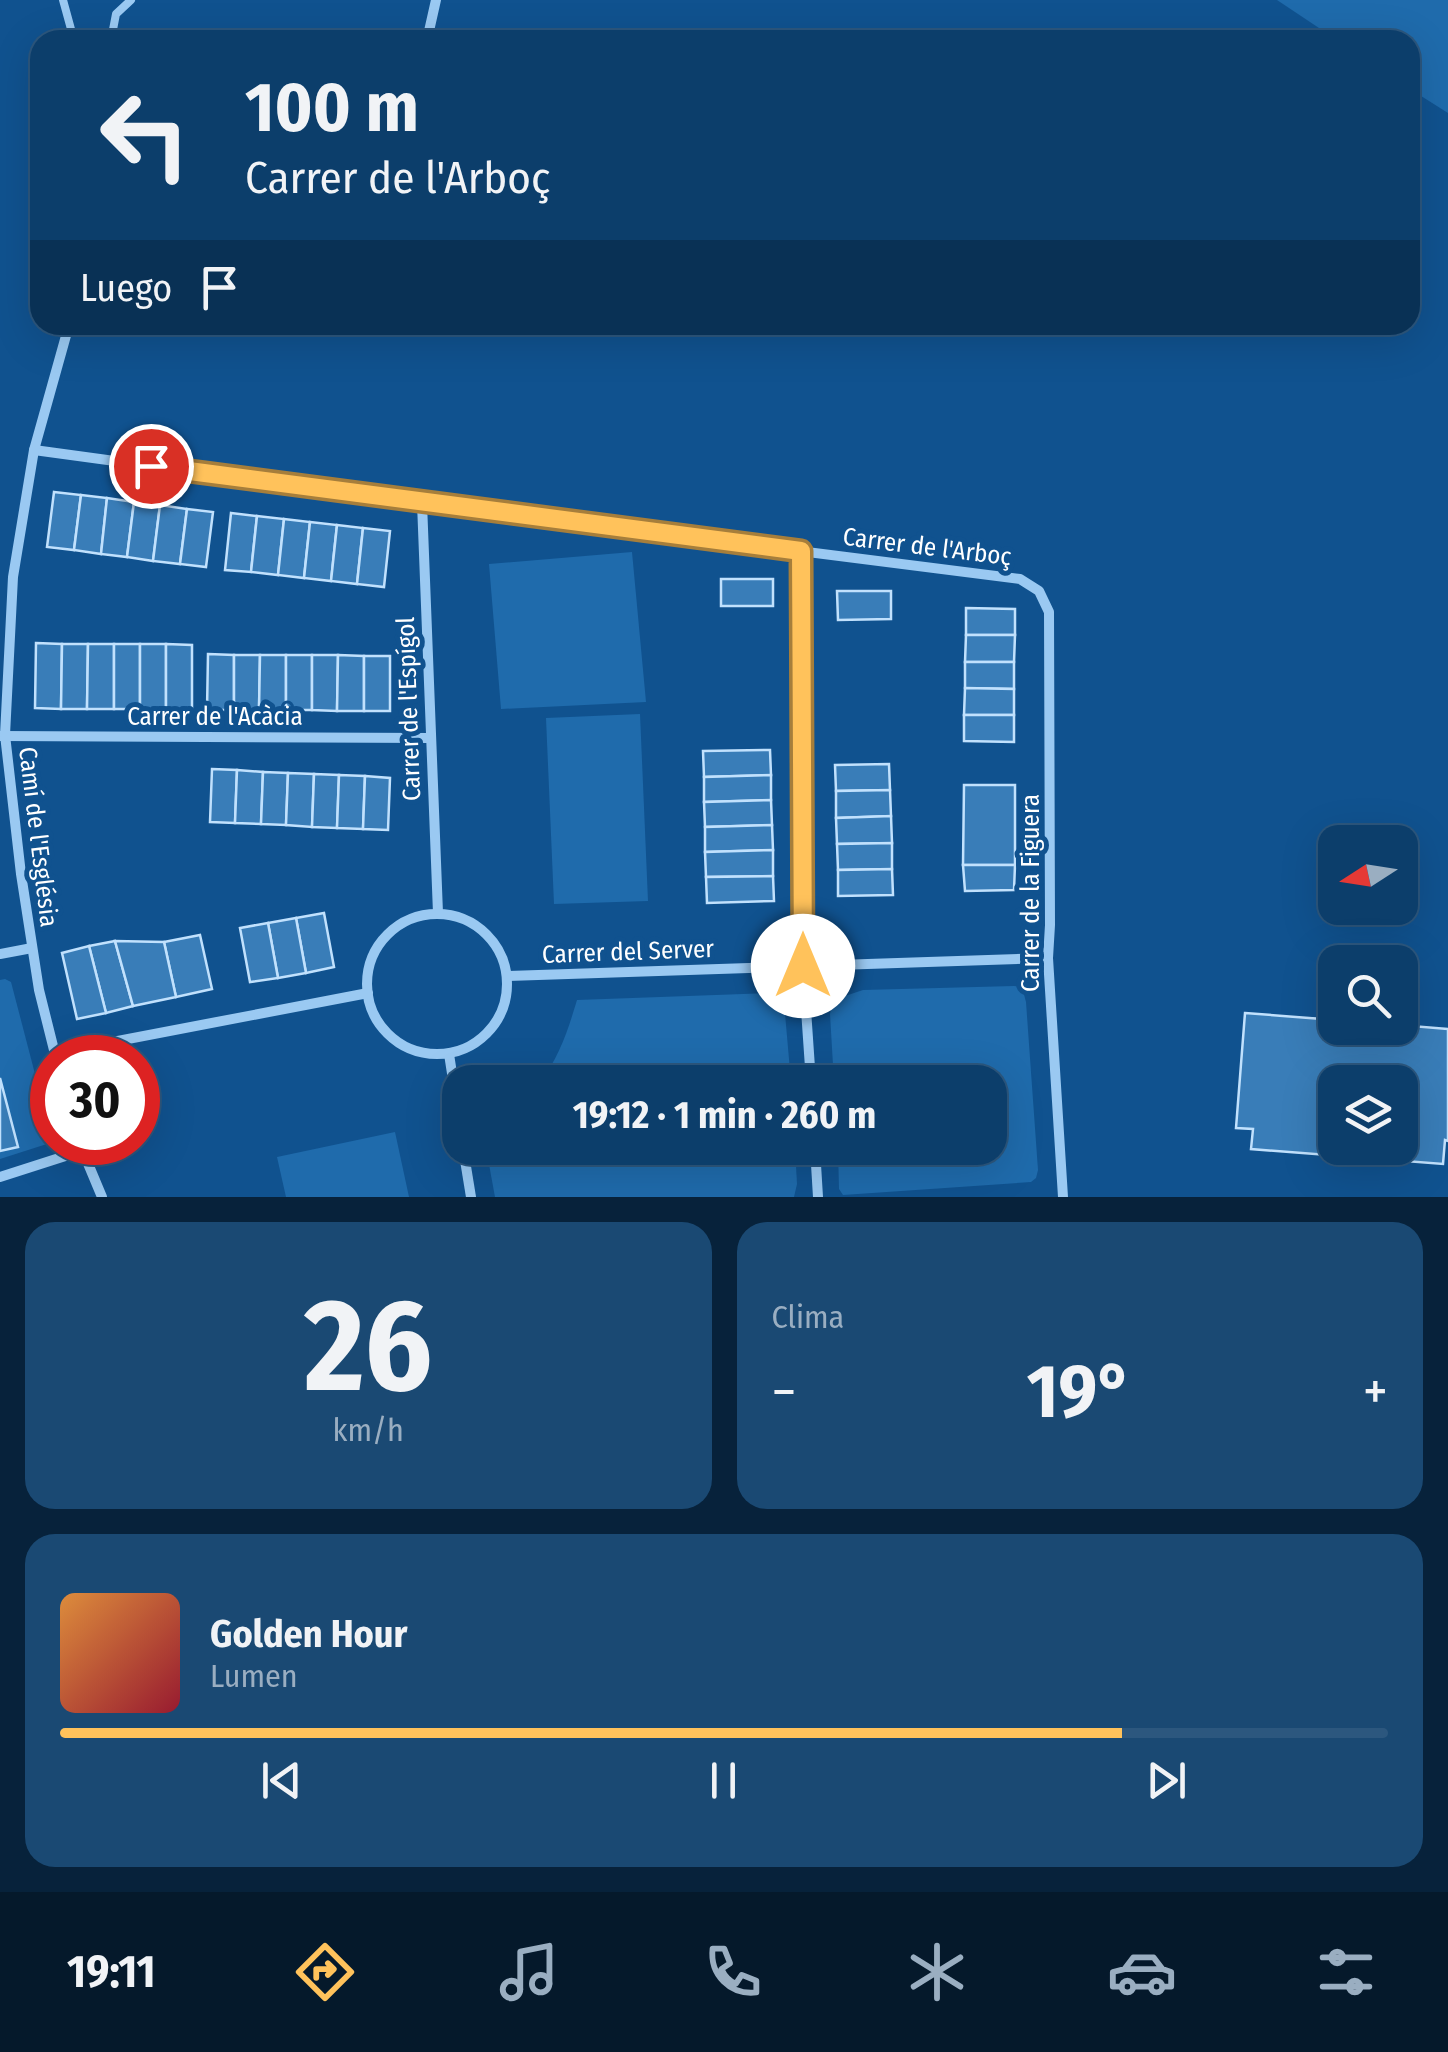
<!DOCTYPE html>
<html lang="es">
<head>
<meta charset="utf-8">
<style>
  :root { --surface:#0c3e6b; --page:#1a4973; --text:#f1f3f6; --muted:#9aaec1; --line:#2c577e; --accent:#ffc25b }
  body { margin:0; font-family:"Fira Sans Condensed",sans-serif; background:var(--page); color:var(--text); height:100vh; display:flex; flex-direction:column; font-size:38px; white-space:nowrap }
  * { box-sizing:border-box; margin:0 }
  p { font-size:32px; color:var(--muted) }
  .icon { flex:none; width:55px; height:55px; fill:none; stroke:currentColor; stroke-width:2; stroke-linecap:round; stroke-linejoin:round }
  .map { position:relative; height:1197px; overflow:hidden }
  .sheet { display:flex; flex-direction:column; gap:25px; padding:25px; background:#07223b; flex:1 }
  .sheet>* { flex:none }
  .top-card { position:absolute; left:30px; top:30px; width:1390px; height:305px; border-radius:30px; box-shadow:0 10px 40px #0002,0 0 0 2px var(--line); background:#0c3e6b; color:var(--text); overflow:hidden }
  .needle { width:65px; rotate:258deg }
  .buttons { position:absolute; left:1318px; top:825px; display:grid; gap:20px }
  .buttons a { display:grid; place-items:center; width:100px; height:100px; border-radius:20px; background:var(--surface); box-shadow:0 10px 40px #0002,0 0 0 2px var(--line); font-size:50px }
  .speed { position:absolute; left:30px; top:1035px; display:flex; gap:20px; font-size:50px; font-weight:700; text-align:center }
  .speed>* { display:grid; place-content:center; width:130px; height:130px; border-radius:50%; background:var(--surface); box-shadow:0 10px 40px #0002,0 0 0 2px var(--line); line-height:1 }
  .speed .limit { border:15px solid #d22; background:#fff; color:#111 }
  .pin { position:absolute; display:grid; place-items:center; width:85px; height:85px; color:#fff; margin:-42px; border:5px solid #fff; border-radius:50%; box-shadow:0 2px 10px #0007 }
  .me { position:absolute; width:110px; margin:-55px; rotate:0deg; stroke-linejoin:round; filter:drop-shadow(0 0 8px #0008) }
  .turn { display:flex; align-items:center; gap:35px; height:210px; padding:0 50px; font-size:45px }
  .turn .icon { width:130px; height:130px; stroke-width:2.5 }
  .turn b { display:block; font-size:70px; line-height:85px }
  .then { display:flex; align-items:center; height:95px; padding:0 50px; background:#0003; gap:20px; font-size:38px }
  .big { font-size:75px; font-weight:700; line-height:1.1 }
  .sheet .card { flex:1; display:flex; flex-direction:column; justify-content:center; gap:15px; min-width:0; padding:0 35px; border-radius:30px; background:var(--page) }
  .sheet .dial { align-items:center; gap:0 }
  .dial b { font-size:130px; line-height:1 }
  .song { display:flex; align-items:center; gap:30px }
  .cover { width:120px; height:120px; border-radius:15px; background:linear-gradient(135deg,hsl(30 70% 55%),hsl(350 70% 35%)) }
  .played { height:10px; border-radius:5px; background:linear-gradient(90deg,var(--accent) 80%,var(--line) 80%) }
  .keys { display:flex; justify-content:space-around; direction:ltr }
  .heat { display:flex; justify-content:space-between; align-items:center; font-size:55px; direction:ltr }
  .sheet .tiles { flex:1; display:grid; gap:25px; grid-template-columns:1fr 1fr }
  .card:last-child { grid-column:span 2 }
  .trip { position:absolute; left:442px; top:1065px; width:565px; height:100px; border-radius:30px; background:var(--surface); box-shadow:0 10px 40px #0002,0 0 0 2px var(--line); font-weight:700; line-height:100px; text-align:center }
  .tabs { display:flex; height:160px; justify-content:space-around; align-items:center; background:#05192b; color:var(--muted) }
  .tabs .icon { width:70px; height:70px }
  .tabs .on { color:var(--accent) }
  .tabs b { font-size:45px; color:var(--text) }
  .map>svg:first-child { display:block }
</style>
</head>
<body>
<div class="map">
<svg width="1448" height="1197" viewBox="0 0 1448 1197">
  <rect width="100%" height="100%" fill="#10528f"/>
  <!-- green -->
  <g fill="#1f6bac">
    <path d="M 1277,0 L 1448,0 L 1448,113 L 1410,89 L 1410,40 L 1337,40 Z"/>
    <path d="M 632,552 L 646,702 L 501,709 L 489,564 Z"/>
    <path d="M 640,714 L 648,901 L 554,904 L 546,718 Z"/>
    <path d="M 5,979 L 11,982 L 52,1139 L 50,1143 L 0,1159 L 0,980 Z"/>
    <path d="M 1014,986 L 1022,987 L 1026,1002 L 1038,1170 L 1036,1178 L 1031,1182 L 843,1195 L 839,1189 L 838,1148 L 990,1148 L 990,1082 L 834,1082 L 830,1014 L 832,1005 L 842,997 L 863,990 Z"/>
    <path d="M 773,993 L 780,995 L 784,1002 L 791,1082 L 540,1082 C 559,1058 568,1030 577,1000 Z"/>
    <path d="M 395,1132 L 409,1197 L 286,1197 L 277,1157 Z"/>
    <path d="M 486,1148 L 795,1148 L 797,1184 L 794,1197 L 495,1197 Z"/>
  </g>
  <!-- building -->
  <g fill="#397db8" stroke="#c1e1fd" stroke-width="2.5" fill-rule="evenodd">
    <path d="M 54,492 L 81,495 L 74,550 L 47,547 Z"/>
    <path d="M 81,495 L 107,498 L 101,554 L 74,550 Z"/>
    <path d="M 107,498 L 134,502 L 127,557 L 101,554 Z"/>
    <path d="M 134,502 L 160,505 L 153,561 L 127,557 Z"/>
    <path d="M 160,505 L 187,509 L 180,564 L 153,561 Z"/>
    <path d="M 187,509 L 213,512 L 206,567 L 180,564 Z"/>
    <path d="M 231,513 L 257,516 L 251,572 L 225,570 Z"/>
    <path d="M 257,516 L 284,519 L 278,575 L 251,572 Z"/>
    <path d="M 284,519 L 310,522 L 304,578 L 278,575 Z"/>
    <path d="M 310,522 L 337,525 L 331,581 L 304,578 Z"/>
    <path d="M 337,525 L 363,528 L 357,584 L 331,581 Z"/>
    <path d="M 363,528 L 390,531 L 384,587 L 357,584 Z"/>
    <rect x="721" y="579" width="52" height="27"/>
    <path d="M 837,591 L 891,591 L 891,619 L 838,620 Z"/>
    <path d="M 966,608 L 1015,609 L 1015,635 L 966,635 Z"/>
    <path d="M 966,635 L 1015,635 L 1014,662 L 965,662 Z"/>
    <path d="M 36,643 L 62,644 L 61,709 L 35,708 Z"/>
    <path d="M 62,644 L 88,644 L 87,709 L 61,709 Z"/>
    <path d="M 88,644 L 114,644 L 114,709 L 87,709 Z"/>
    <rect x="114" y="644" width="26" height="65"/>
    <rect x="140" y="644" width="26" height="65"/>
    <path d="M 166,644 L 192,645 L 192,709 L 166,709 Z"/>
    <path d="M 208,654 L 234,655 L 234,710 L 207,710 Z"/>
    <path d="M 234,655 L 260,655 L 259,710 L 234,710 Z"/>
    <path d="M 260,655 L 286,655 L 286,710 L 259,710 Z"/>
    <rect x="286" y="655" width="26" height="55"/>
    <path d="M 312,655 L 338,655 L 337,711 L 312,710 Z"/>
    <path d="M 338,655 L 364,656 L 364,711 L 337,711 Z"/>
    <rect x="364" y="656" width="26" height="55"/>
    <path d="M 965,662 L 1014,662 L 1014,689 L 965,688 Z"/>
    <path d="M 965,688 L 1014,689 L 1014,715 L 964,715 Z"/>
    <path d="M 964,715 L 1014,715 L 1014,742 L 964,741 Z"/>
    <path d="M 770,750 L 771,775 L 704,777 L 703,751 Z"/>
    <path d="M 889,764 L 890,790 L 836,791 L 835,765 Z"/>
    <path d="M 212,769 L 237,770 L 235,823 L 210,822 Z"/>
    <path d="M 237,770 L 263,772 L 261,824 L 235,823 Z"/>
    <path d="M 263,772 L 288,773 L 286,825 L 261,824 Z"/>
    <path d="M 288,773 L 314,774 L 312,827 L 286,825 Z"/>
    <path d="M 314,774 L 339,775 L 337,828 L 312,827 Z"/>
    <path d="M 339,775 L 365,776 L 363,829 L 337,828 Z"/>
    <path d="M 771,775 L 771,800 L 704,802 L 704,777 Z"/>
    <path d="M 365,776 L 390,778 L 388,830 L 363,829 Z"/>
    <path d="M 964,785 L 1015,785 L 1015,865 L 963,865 Z"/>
    <path d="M 890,790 L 891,816 L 836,818 L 836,791 Z"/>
    <path d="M 771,800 L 772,825 L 705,827 L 704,802 Z"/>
    <path d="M 891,816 L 892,843 L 837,844 L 836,818 Z"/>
    <path d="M 772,825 L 773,850 L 705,852 L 705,827 Z"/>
    <path d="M 892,843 L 892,869 L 838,870 L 837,844 Z"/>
    <path d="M 773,850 L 773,876 L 706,877 L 705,852 Z"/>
    <path d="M 963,865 L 1015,865 L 1014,890 L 965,891 Z"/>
    <path d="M 892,869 L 893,895 L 838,896 L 838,870 Z"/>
    <path d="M 773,876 L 774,901 L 707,903 L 706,877 Z"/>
    <path d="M 324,913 L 334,967 L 306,973 L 296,918 Z"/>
    <path d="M 296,918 L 306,973 L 278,978 L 268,923 Z"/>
    <path d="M 268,923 L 278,978 L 250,982 L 240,928 Z"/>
    <path d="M 200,935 L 212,989 L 176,997 L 164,942 Z"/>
    <path d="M 115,941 L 133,1006 L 106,1013 L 89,946 Z"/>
    <path d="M 115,941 L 164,942 L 176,997 L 133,1006 Z"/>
    <path d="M 89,946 L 106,1013 L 77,1019 L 62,953 Z"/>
    <path d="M 1245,1013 L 1335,1020 L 1335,1028 L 1400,1028 L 1400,1025 L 1448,1029 L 1448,1141 L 1445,1140 L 1443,1164 L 1251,1149 L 1253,1129 L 1236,1128 ZM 1335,1082 L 1400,1082 L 1400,1148 L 1335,1148 Z"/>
    <path d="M 0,1078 L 18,1147 L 0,1151 Z"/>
  </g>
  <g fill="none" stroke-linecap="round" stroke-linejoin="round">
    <!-- service -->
    <g stroke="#9ac9f2" stroke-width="8">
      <path d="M 63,0 L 74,40"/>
      <path d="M 111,40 L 116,14 L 131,0"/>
    </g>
    <!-- minor -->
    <g stroke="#9ac9f2" stroke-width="10">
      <path d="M 427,40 L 436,0"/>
      <path d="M 34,450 L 422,503 L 1020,579 L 1039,591 L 1049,612 L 1050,925 L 1048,958 L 1063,1197"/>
      <path d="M 422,503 L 438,913"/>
      <path d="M 801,551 L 803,966 L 811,1082"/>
      <path d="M 1,736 L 430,738"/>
      <circle cx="437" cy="984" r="70"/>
      <path d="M 0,954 L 32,948"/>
      <path d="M 508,976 L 1048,958"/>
      <path d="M 55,1053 L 368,993"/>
      <path d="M 449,1054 L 460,1125"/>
      <path d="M 56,1058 L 39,990 L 21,874 L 5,735 L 13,577 L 34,450 L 69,325"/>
      <path d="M 79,1142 L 102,1197"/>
      <path d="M 463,1148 L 471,1197"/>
      <path d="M 815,1148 L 818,1197"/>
      <path d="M 0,1177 L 81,1151"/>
    </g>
  </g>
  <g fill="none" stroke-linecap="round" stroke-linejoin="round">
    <defs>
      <path id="route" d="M 151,466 L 801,551 L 803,966"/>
    </defs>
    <!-- route casing -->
    <use href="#route" stroke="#a67e3b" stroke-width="25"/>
    <!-- route -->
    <use href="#route" stroke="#ffc25b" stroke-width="18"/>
  </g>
  <g text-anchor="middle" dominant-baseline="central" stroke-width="10" stroke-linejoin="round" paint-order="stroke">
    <!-- street labels -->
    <g font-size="25" fill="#fff" stroke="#10528f">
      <text transform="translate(927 547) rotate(7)">Carrer de l'Arboç</text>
      <text transform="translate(409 709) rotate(-92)">Carrer de l'Espígol</text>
      <text x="215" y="717">Carrer de l'Acàcia</text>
      <text transform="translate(38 837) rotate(83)">Camí de l'Església</text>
      <text transform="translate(1031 893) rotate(-90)">Carrer de la Figuera</text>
      <text transform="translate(628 952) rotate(-2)">Carrer del Server</text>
    </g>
  </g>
</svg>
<div class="buttons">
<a><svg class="needle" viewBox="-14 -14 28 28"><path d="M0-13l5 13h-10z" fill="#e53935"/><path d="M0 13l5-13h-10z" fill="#9aaec1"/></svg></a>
<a><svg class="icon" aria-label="search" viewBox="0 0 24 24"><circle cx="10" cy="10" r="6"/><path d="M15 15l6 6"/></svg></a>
<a><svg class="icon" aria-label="layers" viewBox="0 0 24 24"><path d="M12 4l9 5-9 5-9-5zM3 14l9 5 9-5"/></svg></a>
</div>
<div class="speed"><div class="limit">30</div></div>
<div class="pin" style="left:151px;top:466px;background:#d93025"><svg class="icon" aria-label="arrive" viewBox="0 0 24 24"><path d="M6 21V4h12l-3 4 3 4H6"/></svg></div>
<svg class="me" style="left:803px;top:966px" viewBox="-20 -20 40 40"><circle r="19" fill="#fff"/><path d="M0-13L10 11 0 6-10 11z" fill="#ffc25b"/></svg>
<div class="trip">19:12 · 1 min · 260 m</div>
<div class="top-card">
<div class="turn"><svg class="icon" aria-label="left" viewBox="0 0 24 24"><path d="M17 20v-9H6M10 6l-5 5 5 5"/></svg><div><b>100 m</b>Carrer de l'Arboç</div></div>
<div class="then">Luego<svg class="icon" aria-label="arrive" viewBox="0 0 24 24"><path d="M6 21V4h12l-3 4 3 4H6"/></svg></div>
</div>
</div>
<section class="sheet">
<div class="tiles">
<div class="card dial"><b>26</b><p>km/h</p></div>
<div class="card"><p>Clima</p>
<div class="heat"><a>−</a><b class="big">19°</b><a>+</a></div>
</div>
<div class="card">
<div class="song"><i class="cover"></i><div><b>Golden Hour</b><p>Lumen</p></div></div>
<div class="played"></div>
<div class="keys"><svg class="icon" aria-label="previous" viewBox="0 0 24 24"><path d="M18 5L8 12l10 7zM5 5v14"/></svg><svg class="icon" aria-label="pause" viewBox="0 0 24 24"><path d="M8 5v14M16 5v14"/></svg><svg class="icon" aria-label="next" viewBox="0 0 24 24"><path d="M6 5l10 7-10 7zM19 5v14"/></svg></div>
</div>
</div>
</section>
<nav class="tabs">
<b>19:11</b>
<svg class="icon on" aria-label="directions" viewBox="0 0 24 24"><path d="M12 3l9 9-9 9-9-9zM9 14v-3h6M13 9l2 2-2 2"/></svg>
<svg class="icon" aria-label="music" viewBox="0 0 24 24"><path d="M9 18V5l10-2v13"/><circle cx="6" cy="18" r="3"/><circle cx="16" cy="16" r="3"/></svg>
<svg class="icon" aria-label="phone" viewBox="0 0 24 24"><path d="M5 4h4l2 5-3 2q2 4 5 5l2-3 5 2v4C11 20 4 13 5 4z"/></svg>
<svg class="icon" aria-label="climate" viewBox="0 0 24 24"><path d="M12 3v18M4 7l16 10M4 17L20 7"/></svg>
<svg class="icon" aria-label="car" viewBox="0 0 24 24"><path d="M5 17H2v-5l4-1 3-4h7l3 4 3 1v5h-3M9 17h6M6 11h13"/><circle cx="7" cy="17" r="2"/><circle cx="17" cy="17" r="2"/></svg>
<svg class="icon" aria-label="filters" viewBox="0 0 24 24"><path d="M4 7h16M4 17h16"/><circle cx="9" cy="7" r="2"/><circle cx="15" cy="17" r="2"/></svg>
</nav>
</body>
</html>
